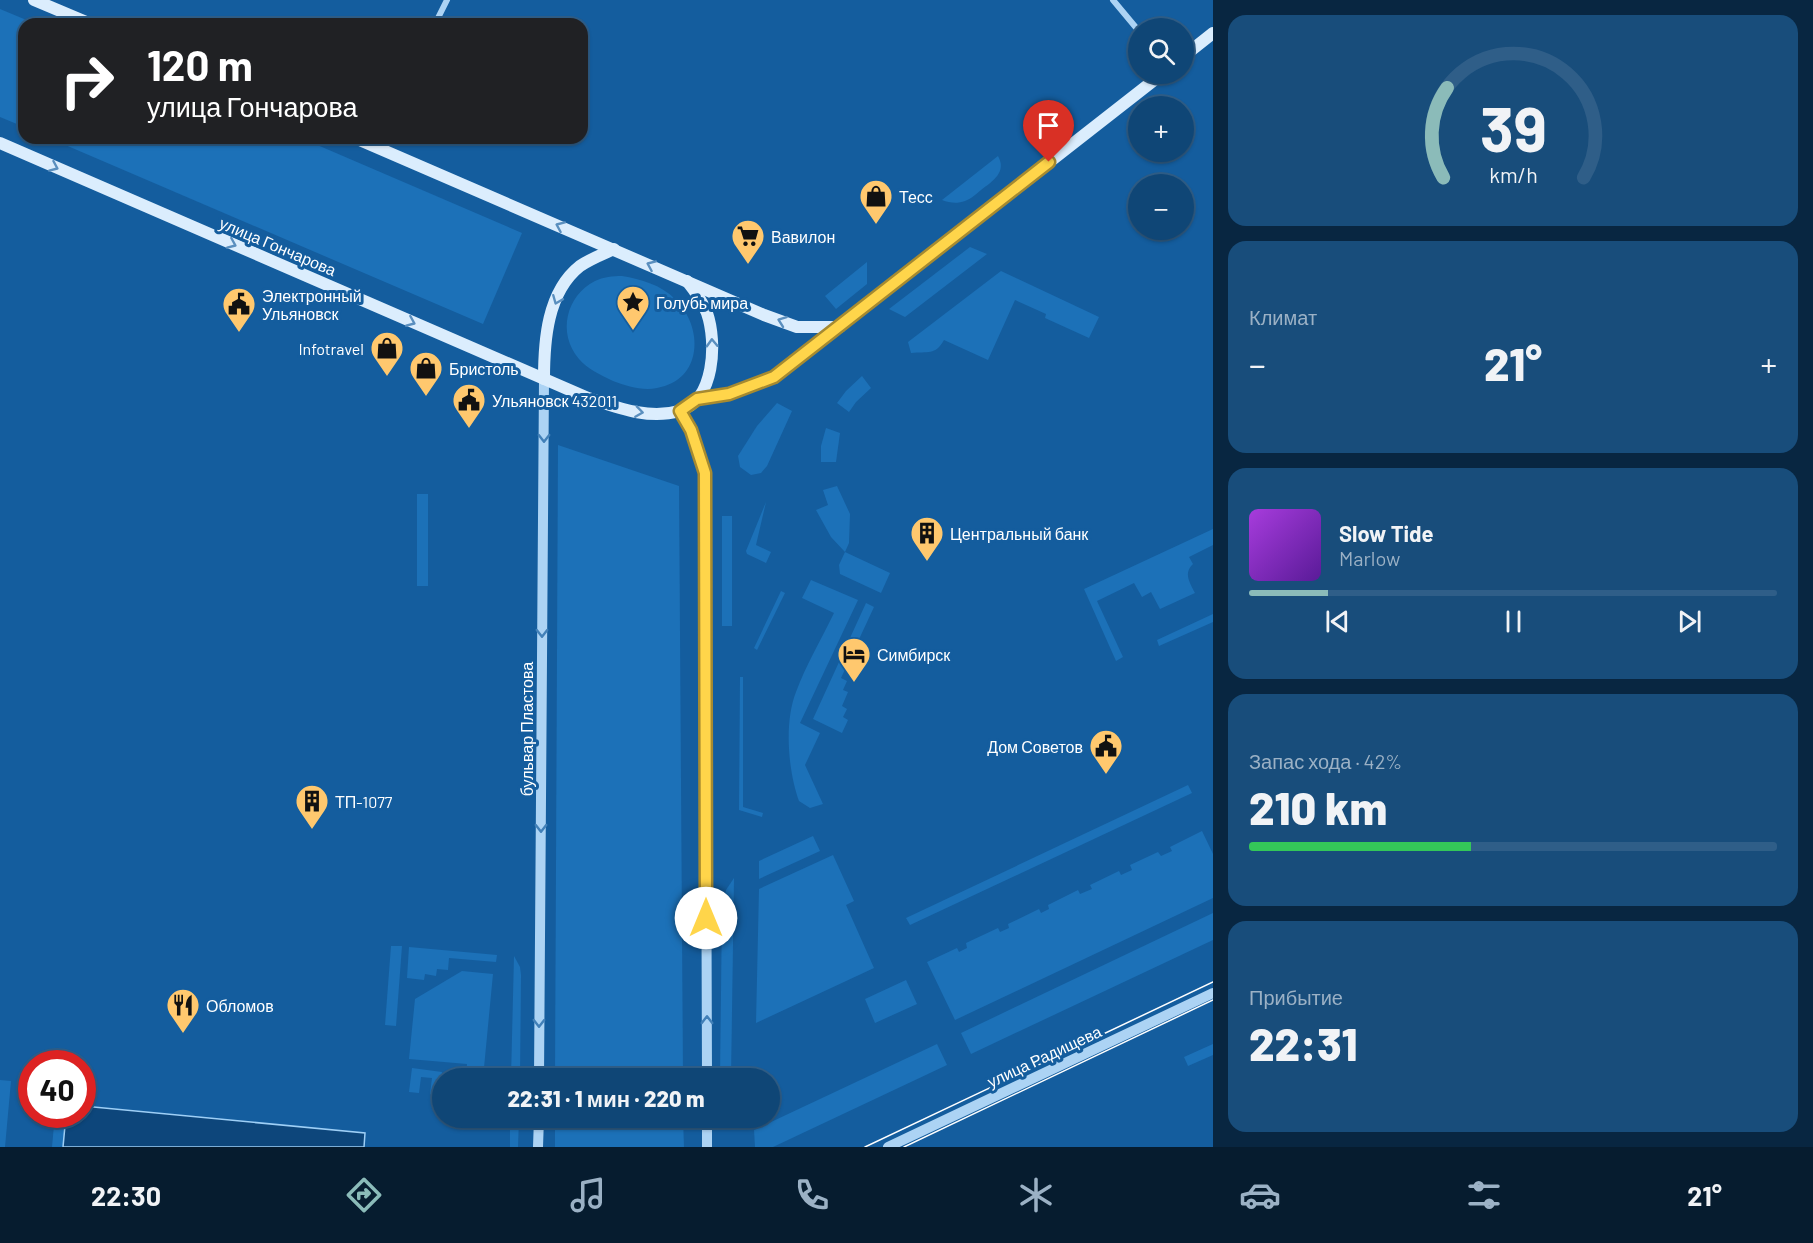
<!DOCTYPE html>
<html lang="ru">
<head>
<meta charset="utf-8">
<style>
  :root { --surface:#0f4676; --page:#184d7b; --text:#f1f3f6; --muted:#9bb1c5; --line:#2f5e88; --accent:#8bbbb9 }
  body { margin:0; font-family:Barlow,sans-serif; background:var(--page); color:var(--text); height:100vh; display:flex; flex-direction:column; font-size:22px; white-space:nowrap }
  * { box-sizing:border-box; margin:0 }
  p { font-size:20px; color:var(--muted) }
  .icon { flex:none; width:33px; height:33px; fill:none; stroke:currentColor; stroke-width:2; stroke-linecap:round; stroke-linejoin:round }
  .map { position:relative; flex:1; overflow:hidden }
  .panel { display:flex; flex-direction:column; gap:15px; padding:15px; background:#082641; width:600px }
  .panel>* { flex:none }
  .banner { position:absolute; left:18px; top:18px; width:570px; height:126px; border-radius:18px; box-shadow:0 2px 4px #0004,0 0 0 2px var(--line); background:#202124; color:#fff; overflow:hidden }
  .fabs { position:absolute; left:1128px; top:18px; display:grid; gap:12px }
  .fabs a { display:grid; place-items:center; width:66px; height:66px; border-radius:50%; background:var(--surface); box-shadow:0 2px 4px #0004,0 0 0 2px var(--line); font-size:30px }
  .speed { position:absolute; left:18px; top:1050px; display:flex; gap:12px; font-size:30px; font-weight:700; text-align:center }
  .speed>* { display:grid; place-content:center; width:78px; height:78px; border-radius:50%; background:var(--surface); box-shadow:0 2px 4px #0004,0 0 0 2px var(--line); line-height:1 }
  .speed .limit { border:9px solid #d22; background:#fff; color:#111 }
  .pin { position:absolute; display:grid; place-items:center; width:51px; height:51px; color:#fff; margin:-62px -26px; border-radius:50% 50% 50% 0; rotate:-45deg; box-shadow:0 0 6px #0007 }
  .pin .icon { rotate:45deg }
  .me { position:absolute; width:66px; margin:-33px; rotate:0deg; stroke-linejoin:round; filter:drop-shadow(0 0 4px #0008) }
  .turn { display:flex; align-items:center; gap:21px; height:126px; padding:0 30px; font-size:27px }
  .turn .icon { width:78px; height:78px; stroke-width:2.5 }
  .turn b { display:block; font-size:42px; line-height:51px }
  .big { font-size:45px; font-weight:800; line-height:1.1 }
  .panel .tile { flex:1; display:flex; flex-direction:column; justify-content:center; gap:9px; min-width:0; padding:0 21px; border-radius:18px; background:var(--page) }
  .panel .dial { align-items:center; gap:0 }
  .dial svg { height:156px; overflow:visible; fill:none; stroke:var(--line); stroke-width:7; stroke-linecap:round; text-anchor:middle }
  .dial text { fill:var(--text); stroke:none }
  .song { display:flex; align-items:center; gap:18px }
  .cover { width:72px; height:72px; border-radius:9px; background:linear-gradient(135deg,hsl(280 70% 55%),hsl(270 70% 35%)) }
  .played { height:6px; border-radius:3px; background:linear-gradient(90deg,var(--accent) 15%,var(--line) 15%) }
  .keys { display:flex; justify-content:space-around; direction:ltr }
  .heat { display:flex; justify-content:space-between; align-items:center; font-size:33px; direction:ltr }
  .charge { height:9px; border-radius:4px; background:linear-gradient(90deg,#34c759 42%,var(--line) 0) }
  .trip { position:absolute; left:432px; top:1068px; width:348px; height:60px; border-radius:30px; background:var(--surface); box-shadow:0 2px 4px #0004,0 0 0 2px var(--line); font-weight:800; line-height:60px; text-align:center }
  .tabs { display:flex; height:96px; justify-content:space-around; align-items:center; background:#061c2f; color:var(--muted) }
  .tabs .icon { width:42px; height:42px }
  .tabs .active { color:var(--accent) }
  .tabs b { font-size:27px; color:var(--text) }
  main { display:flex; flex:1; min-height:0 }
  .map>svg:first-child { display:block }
</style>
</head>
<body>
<main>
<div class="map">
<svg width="1213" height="1147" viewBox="0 0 1213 1147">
  <rect width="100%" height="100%" fill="#145d9e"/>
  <!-- green -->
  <g fill="#1c71b8">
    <path d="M 0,9 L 36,24 L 24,24 L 24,127 L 0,117 Z"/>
    <path d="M 49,138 L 301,138 L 522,233 L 483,324 Z"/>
    <path d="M 998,156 C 1007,172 993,181 981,190 C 976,194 971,199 965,201 C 957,204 950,203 942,200 Z"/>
    <path d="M 970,247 L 987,254 L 905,317 L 889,309 Z"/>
    <path d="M 867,262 L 867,284 L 836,309 L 825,296 Z"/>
    <path d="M 1001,271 L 1099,317 L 1089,338 L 1045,318 L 1046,314 L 1015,300 L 988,360 L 944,340 C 935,356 928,351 911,353 L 908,342 Z"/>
    <path d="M 622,276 C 641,279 661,285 675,299 C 704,327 703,380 657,388 C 642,391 627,386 613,381 C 601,375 587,369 579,359 C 557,333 566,296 595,281 C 603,277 613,276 622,276 Z"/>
    <path d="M 862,376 L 871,388 L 856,402 L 849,412 L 837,403 L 846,391 Z"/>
    <path d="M 777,403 L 792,411 L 767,466 L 761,473 L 751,475 L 740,467 L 738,456 L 757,426 Z"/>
    <path d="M 826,428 L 840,433 L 836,462 L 821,462 L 821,446 Z"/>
    <path d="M 558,445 L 679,486 L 683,1078 L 555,1078 Z"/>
    <path d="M 837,486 L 850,514 L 849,543 L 845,552 L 831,537 L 816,510 L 828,505 L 823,490 Z"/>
    <rect x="417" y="494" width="11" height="92"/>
    <path d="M 766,502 L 756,545 L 771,552 L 766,563 L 747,554 L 746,551 Z"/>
    <rect x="722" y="516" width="10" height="110"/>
    <path d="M 1213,529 L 1213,545 L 1189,557 L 1193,564 C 1183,573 1190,583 1195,593 L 1160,609 L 1151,592 L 1142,597 L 1134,583 L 1097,601 L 1123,657 L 1116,661 L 1084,589 Z"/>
    <path d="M 845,552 L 890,573 L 881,593 L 840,574 L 839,565 Z"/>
    <path d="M 811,580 L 858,600 L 800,723 L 820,733 L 805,765 L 823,804 L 810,808 L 799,801 C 788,771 784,722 796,692 C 806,665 821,640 834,613 L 802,598 Z"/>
    <path d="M 781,591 L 785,593 L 757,650 L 754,648 Z"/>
    <path d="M 866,603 L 874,607 L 841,678 L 847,681 L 843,690 L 848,692 L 842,706 L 847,709 L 843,717 L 848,720 L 842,733 L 813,719 Z"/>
    <path d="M 1213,614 L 1213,622 L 1159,646 L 1157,640 Z"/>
    <path d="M 740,677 L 743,677 L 743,807 L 763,813 L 762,817 L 739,810 Z"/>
    <path d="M 1188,785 L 1192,793 L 910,925 L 906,918 Z"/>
    <path d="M 1202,831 L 1213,854 L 1213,898 L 955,1020 L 927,962 L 957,948 L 959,952 L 967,948 L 966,943 L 998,928 L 1000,932 L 1009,928 L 1008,924 L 1039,909 L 1041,913 L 1049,909 L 1048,905 L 1078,890 L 1080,894 L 1092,889 L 1090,885 L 1119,871 L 1121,875 L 1132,870 L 1130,865 L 1158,852 L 1161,856 L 1172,851 L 1170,847 Z"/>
    <path d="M 813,836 L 820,851 L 759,879 L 759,861 Z"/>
    <path d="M 833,855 L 854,901 L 846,905 L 874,968 L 756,1023 L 759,889 Z"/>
    <path d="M 734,878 L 731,1078 L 720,1078 L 722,909 L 726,890 Z"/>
    <path d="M 1213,913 L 1213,940 L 971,1054 L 961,1033 Z"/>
    <path d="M 391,946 L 402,946 L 396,1026 L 385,1025 Z"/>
    <path d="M 409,947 L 497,955 L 496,962 L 449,958 L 448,970 L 437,969 L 436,976 L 425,974 L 424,980 L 407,978 Z"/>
    <path d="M 514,956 L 520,967 L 521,975 L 520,1078 L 511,1078 Z"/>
    <path d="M 462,971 L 493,974 L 483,1078 L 466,1078 L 467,1064 L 409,1059 L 415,999 Z"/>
    <path d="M 906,980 L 917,1004 L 875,1023 L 865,999 Z"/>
    <path d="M 937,1044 L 947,1065 L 773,1147 L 755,1147 L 754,1130 Z"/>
    <path d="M 1213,1044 L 1213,1055 L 1188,1066 L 1184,1057 Z"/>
    <path d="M 412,1068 L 442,1072 L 439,1095 L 430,1094 L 432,1078 L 421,1077 L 419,1093 L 409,1092 Z"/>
    <path d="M 0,1080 L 11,1081 L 5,1147 L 0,1147 Z"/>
    <path d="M 55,1114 L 66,1115 L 63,1147 L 52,1147 Z"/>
    <path d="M 510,1118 L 519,1118 L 518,1147 L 510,1147 Z"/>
    <path d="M 555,1118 L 683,1118 L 684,1147 L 555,1147 Z"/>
  </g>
  <!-- water -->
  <path fill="#0d467b" stroke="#9ecff6" stroke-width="1.5" d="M 83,1106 L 365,1133 L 364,1147 L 63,1147 L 66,1115 L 82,1114 Z"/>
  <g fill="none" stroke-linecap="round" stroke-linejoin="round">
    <!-- minor -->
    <g stroke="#acd3f4" stroke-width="6">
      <path d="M 1113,0 L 1138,30"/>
      <path d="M 435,24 L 447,0"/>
    </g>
    <!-- tertiary -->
    <g stroke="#acd3f4" stroke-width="10">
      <path d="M 680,411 L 691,430 L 705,473 L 707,1078"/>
      <path d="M 539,1078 L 544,379"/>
      <path d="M 707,1118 L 707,1147"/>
      <path d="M 538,1147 L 539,1118"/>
      <path d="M 888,1147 L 1213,993"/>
    </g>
    <!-- secondary -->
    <g stroke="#dbedfd" stroke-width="12">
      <path d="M 34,0 L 91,24"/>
      <path d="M 1184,56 L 1213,33"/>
      <path d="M 355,138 L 764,315 L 797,327 L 840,327"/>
      <path d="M 0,143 L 588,398 C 616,407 648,420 679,411 C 715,401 717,342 707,313 C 702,301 695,291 687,281"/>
      <path d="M 544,379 C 544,341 547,292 580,266 C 590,259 603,254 614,249"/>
      <path d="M 697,399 L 729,394 L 774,377 L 1162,74"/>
    </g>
    <!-- tram -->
    <g stroke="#fff" stroke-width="1.5">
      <path d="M 865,1147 L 1213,982"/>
      <path d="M 904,1147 L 1213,1000"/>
    </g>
  </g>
  <!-- one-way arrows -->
  <defs><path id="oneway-chevron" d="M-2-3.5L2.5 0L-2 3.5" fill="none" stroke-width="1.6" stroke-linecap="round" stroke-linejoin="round" transform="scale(1.5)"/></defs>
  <g stroke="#5a8fbf">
    <use href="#oneway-chevron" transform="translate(54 167) rotate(24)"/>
    <use href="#oneway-chevron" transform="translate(560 226) rotate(-156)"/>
    <use href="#oneway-chevron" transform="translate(232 244) rotate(23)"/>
    <use href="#oneway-chevron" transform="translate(651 265) rotate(-156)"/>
    <use href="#oneway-chevron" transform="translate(557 300) rotate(112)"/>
    <use href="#oneway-chevron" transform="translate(782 321) rotate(-160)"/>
    <use href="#oneway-chevron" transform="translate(411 322) rotate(23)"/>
    <use href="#oneway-chevron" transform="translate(712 343) rotate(-92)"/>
    <use href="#oneway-chevron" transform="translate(639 412) rotate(8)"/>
  </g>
  <g stroke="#4280b8">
    <use href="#oneway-chevron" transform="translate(544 438) rotate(90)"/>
    <use href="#oneway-chevron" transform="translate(542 633) rotate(90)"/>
    <use href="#oneway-chevron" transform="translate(541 828) rotate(90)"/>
    <use href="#oneway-chevron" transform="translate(707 1020) rotate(-90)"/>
    <use href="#oneway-chevron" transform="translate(539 1023) rotate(90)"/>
  </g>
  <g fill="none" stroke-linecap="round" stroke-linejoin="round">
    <defs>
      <path id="route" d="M 706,918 L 705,473 L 691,430 L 680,411 L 697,399 L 729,394 L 774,377 L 1049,162"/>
    </defs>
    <!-- route casing -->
    <use href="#route" stroke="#a68a30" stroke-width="15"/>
    <!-- route -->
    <use href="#route" stroke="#ffd54a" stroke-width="10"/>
  </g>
  <!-- icons -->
  <defs>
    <symbol id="shop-pin" viewBox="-11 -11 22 30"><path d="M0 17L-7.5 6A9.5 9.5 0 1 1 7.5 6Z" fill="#ffc86e" stroke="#145d9e"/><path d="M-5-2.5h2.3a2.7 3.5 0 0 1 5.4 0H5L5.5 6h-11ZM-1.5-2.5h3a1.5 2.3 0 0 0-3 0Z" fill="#111"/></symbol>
    <symbol id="supermarket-pin" viewBox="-11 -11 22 30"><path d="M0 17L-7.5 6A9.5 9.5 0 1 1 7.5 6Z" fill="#ffc86e" stroke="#145d9e"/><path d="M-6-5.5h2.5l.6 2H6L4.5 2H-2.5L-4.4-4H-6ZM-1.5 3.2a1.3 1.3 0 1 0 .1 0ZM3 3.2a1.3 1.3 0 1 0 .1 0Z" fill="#111"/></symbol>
    <symbol id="sight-pin" viewBox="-11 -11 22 30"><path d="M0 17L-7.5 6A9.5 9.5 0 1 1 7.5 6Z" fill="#ffc86e" stroke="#145d9e"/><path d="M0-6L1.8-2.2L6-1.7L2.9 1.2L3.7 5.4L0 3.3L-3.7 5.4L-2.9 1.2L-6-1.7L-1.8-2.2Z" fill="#111"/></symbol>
    <symbol id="civic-pin" viewBox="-11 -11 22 30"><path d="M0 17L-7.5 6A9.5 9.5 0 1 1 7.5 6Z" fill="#ffc86e" stroke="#145d9e"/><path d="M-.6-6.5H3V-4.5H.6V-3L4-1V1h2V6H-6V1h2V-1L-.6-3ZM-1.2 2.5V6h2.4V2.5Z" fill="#111"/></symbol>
    <symbol id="building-pin" viewBox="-11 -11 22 30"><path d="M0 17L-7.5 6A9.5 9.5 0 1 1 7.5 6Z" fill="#ffc86e" stroke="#145d9e"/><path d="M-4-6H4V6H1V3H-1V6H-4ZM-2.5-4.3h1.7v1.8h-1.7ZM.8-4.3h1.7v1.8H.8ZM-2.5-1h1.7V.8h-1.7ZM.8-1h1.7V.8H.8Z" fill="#111"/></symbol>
    <symbol id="hotel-pin" viewBox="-11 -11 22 30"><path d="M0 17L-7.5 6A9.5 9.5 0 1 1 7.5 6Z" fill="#ffc86e" stroke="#145d9e"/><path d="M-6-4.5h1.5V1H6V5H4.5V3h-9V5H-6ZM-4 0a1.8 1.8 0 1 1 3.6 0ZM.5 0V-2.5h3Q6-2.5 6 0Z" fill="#111"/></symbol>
    <symbol id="restaurant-pin" viewBox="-11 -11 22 30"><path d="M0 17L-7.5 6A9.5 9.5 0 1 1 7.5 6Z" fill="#ffc86e" stroke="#145d9e"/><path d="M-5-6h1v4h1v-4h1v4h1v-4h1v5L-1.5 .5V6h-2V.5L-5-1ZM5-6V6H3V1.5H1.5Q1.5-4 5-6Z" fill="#111"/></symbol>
  </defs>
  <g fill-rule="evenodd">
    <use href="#shop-pin" x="857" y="177" width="38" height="52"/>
    <use href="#supermarket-pin" x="729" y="217" width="38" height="52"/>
    <use href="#sight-pin" x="614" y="283" width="38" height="52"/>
    <use href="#civic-pin" x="220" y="285" width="38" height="52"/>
    <use href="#shop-pin" x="368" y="329" width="38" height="52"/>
    <use href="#shop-pin" x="407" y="349" width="38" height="52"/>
    <use href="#civic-pin" x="450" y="381" width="38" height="52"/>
    <use href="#building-pin" x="908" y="514" width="38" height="52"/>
    <use href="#hotel-pin" x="835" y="635" width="38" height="52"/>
    <use href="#civic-pin" x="1087" y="727" width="38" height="52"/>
    <use href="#building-pin" x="293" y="782" width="38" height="52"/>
    <use href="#restaurant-pin" x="164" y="986" width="38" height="52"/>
  </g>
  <g text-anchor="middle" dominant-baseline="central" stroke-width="6" stroke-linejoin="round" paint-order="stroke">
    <!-- poi labels -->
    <g font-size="16" fill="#fff" stroke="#145d9e" text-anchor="start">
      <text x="899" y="196">Тесс</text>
      <text x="771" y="236">Вавилон</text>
      <text x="262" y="295">Электронный<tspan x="262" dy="18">Ульяновск</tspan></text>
      <text x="656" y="302">Голубь мира</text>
      <text x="364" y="348" text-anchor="end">Infotravel</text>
      <text x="449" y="368">Бристоль</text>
      <text x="492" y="400">Ульяновск 432011</text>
      <text x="950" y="533">Центральный банк</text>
      <text x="877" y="654">Симбирск</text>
      <text x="1083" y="746" text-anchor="end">Дом Советов</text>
      <text x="335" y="801">ТП-1077</text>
      <text x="206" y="1005">Обломов</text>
    </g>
    <!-- street labels -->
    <g font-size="16" fill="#fff" stroke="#145d9e">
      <text transform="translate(278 246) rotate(23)">улица Гончарова</text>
      <text transform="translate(526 729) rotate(-90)">бульвар Пластова</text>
      <text transform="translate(1044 1056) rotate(-25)">улица Радищева</text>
    </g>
  </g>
</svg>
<div class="fabs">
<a><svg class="icon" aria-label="search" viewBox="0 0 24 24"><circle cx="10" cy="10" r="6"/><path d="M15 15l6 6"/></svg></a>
<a>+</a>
<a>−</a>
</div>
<div class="speed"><div class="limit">40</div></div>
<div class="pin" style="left:1049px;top:162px;background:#d93025"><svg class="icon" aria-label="arrive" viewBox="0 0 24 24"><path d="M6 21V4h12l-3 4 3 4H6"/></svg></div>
<svg class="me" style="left:706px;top:918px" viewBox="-20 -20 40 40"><circle r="19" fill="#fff"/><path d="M0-13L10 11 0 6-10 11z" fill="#ffd54a"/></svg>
<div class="trip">22:31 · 1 мин · 220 m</div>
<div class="banner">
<div class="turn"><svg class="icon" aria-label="right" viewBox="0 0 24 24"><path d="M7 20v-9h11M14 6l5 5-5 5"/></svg><div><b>120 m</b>улица Гончарова</div></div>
</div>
</div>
<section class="panel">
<div class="tile dial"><svg viewBox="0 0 100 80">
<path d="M14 69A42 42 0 1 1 86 69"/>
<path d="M14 69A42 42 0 0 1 16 23" stroke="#8bbbb9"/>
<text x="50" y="56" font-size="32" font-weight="700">39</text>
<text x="50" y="72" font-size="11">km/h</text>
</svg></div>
<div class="tile"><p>Климат</p>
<div class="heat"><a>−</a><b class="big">21°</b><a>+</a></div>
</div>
<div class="tile">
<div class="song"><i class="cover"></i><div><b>Slow Tide</b><p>Marlow</p></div></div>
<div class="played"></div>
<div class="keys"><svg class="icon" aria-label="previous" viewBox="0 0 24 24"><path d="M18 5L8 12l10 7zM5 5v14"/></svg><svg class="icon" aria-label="pause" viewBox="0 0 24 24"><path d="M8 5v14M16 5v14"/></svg><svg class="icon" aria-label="next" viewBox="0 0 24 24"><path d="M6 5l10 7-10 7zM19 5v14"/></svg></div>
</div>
<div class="tile"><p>Запас хода · 42%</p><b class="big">210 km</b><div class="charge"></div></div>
<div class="tile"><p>Прибытие</p><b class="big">22:31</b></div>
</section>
</main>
<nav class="tabs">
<b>22:30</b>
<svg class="icon active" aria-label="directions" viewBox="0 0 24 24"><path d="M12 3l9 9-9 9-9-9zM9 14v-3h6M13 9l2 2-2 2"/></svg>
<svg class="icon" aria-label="music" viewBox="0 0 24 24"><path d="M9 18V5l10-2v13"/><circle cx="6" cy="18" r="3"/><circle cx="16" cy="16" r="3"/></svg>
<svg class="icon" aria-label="phone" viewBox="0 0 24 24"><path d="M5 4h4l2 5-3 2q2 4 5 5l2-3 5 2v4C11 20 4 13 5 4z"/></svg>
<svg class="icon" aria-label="climate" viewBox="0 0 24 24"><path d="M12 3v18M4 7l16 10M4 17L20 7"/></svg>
<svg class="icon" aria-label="car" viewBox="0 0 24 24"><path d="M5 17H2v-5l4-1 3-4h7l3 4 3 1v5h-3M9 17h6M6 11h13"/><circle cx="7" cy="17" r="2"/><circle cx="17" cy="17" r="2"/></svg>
<svg class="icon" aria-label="filters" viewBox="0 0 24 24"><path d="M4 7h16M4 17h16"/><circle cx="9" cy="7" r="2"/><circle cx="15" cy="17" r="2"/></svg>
<b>21°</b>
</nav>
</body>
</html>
